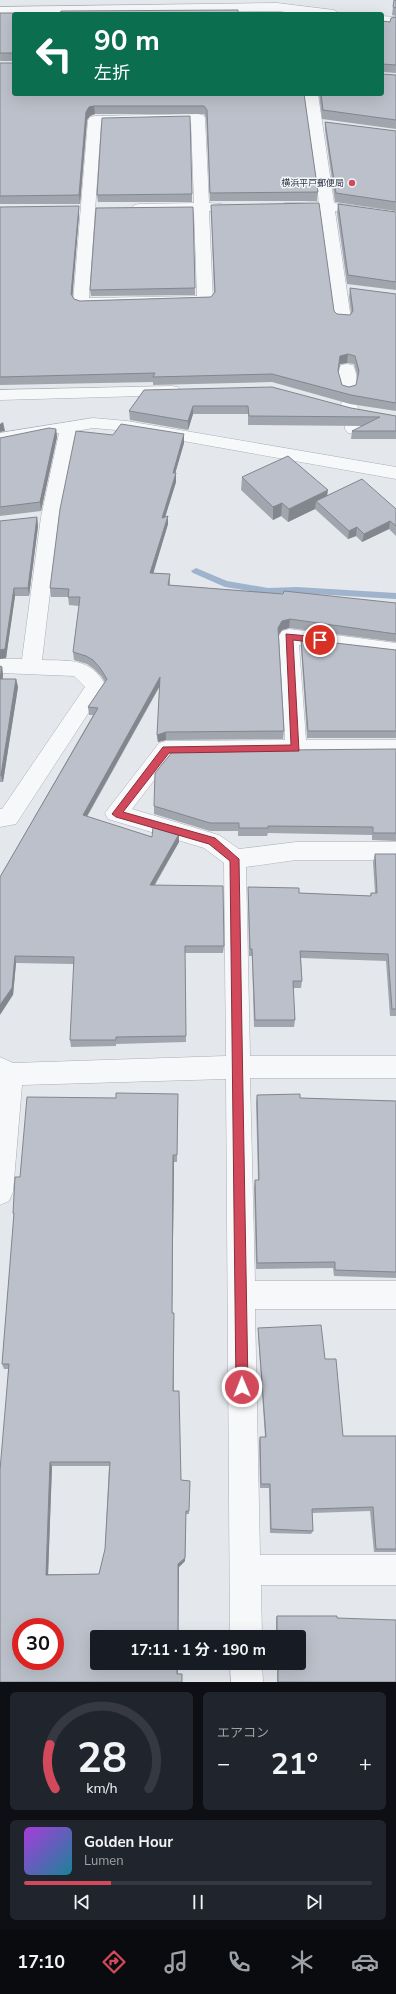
<!DOCTYPE html>
<html lang="ja">
<head>
<meta charset="utf-8">
<style>
  :root { --surface:#171b24; --page:#20242c; --text:#f1f3f6; --muted:#9ea1a6; --line:#363941; --accent:#d1495b }
  body { margin:0; font-family:"Nunito Sans","Noto Sans JP",sans-serif; background:var(--page); color:var(--text); height:100vh; display:flex; flex-direction:column; font-size:15px; white-space:nowrap }
  * { box-sizing:border-box; margin:0 }
  p { font-size:13px; color:var(--muted) }
  .icon { flex:none; width:22px; height:22px; fill:none; stroke:currentColor; stroke-width:2; stroke-linecap:round; stroke-linejoin:round }
  .map { position:relative; height:1682px; overflow:hidden }
  .side { display:flex; flex-direction:column; gap:10px; padding:10px; background:#0d0f14; flex:1 }
  .side>* { flex:none }
  .guide { position:absolute; left:12px; top:12px; width:372px; height:84px; border-radius:4px; box-shadow:0 4px 16px #0002; background:#0b6e4f; color:#fff; overflow:hidden }
  .speed { position:absolute; left:12px; top:1618px; display:flex; gap:8px; font-size:20px; font-weight:700; text-align:center }
  .speed>* { display:grid; place-content:center; width:52px; height:52px; border-radius:50%; background:var(--surface); box-shadow:0 4px 16px #0002; line-height:1 }
  .speed .limit { border:6px solid #d22; background:#fff; color:#111 }
  .pin { position:absolute; display:grid; place-items:center; width:34px; height:34px; color:#fff; margin:-17px; border:2px solid #fff; border-radius:50%; box-shadow:0 1px 4px #0007 }
  .me { position:absolute; width:44px; margin:-22px; rotate:359deg; stroke-linejoin:round; filter:drop-shadow(0 0 3px #0008) }
  .turn { display:flex; align-items:center; gap:14px; height:84px; padding:0 16px; font-size:18px }
  .turn .icon { width:52px; height:52px; stroke-width:2.5 }
  .turn b { display:block; font-size:28px; line-height:34px }
  .big { font-size:30px; font-weight:700; line-height:1.1 }
  .side .tile { flex:1; display:flex; flex-direction:column; justify-content:center; gap:6px; min-width:0; padding:0 14px; border-radius:6px; background:var(--page) }
  .side .dial { align-items:center; gap:0 }
  .dial svg { height:104px; overflow:visible; fill:none; stroke:var(--line); stroke-width:7; stroke-linecap:round; text-anchor:middle }
  .dial text { fill:var(--text); stroke:none }
  .song { display:flex; align-items:center; gap:12px }
  .cover { width:48px; height:48px; border-radius:6px; background:linear-gradient(135deg,hsl(280 70% 55%),hsl(190 70% 35%)) }
  .played { height:4px; border-radius:2px; background:linear-gradient(90deg,var(--accent) 25%,var(--line) 25%) }
  .keys { display:flex; justify-content:space-around; direction:ltr }
  .heat { display:flex; justify-content:space-between; align-items:center; font-size:22px; direction:ltr }
  .side .tiles { flex:1; display:grid; gap:10px; grid-template-columns:1fr 1fr }
  .tile:last-child { grid-column:span 2 }
  .trip { position:absolute; left:90px; top:1630px; width:216px; height:40px; border-radius:4px; background:var(--surface); box-shadow:0 4px 16px #0002; font-weight:700; line-height:40px; text-align:center }
  .tab-bar { display:flex; height:64px; justify-content:space-around; align-items:center; background:#090b0e; color:var(--muted) }
  .tab-bar .icon { width:28px; height:28px }
  .tab-bar .active { color:var(--accent) }
  .tab-bar b { font-size:18px; color:var(--text) }
  .map>svg:first-child { display:block }
</style>
</head>
<body>
<div class="map">
<svg width="396" height="1682" viewBox="0 0 396 1682">
  <rect width="100%" height="100%" fill="#e4e7ec"/>
  <g fill="none" stroke-linecap="round" stroke-linejoin="round">
    <!-- stream -->
    <path fill="#9fb4cc" fill-rule="evenodd" d="M 196,568 L 227,581 L 268,588 L 297,587 L 396,593 L 396,599 L 297,593 L 268,594 L 225,587 L 193,573 L 191,571 Z"/>
    <defs>
      <g id="minor">
        <path d="M 277,3 L 334,10 L 340,14 L 304,14 L 277,11 L 0,15 L 0,7 Z"/>
        <path d="M 382,16 L 396,17 L 396,25 L 382,24 Z"/>
        <path d="M 304,94 L 318,94 L 334,203 L 396,211 L 396,219 L 335,211 L 351,319 L 349,322 L 337,322 L 335,319 L 320,210 L 284,209 L 282,206 L 284,203 L 319,202 Z"/>
        <path d="M 198,114 L 203,115 L 205,118 L 209,203 L 222,204 L 224,207 L 222,210 L 209,211 L 213,301 L 211,304 L 205,306 L 81,308 L 75,306 L 73,303 L 88,120 L 90,117 L 95,116 ZM 191,122 L 194,203 L 139,204 L 134,205 L 132,208 L 134,211 L 139,212 L 194,212 L 197,296 L 89,298 L 101,124 Z"/>
        <path d="M 347,364 L 353,365 C 357,372 358,386 354,393 L 348,394 L 342,393 C 338,386 337,372 341,365 Z"/>
        <path d="M 172,386 L 178,387 L 180,391 L 178,395 L 0,400 L 0,390 Z"/>
        <path d="M 349,399 L 355,400 L 357,404 L 363,429 L 360,433 L 354,434 L 348,433 L 345,429 L 341,404 L 343,400 Z"/>
        <path d="M 93,418 L 127,421 L 396,467 L 396,479 L 127,431 L 93,428 L 77,431 L 59,517 L 42,660 C 70,661 90,657 106,686 L 16,824 L 0,827 L 0,809 L 2,809 L 85,687 L 74,676 L 0,673 L 0,659 L 22,659 L 41,517 L 59,433 L 0,445 L 0,433 Z"/>
        <path d="M 289,629 L 396,643 L 396,657 L 299,645 L 306,740 L 396,740 L 396,756 L 172,757 L 132,809 L 219,835 L 239,849 L 296,842 L 396,842 L 396,860 L 296,860 L 246,867 L 250,1056 L 396,1056 L 396,1078 L 250,1078 L 255,1281 L 396,1281 L 396,1309 L 255,1309 L 260,1555 L 396,1555 L 396,1585 L 261,1585 L 262,1637 L 230,1637 L 226,1079 L 22,1085 L 13,1192 L 9,1201 L 0,1205 L 0,1057 L 13,1063 L 226,1056 L 224,863 L 204,848 L 108,819 L 105,813 L 159,743 L 166,741 L 285,740 L 279,636 L 282,631 Z"/>
        <path d="M 230,1663 L 262,1663 L 263,1682 L 231,1682 Z"/>
      </g>
    </defs>
    <!-- minor casing -->
    <use href="#minor" stroke="#a9aeb7" stroke-width="1"/>
    <!-- minor -->
    <use href="#minor" fill="#f7f8fa" fill-rule="evenodd"/>
  </g>
  <!-- wall -->
  <g fill="#a1a5ae" fill-rule="evenodd">
    <path d="M 396,0 L 396,16 L 392,15 L 393,7 Z"/>
    <path d="M 0,13 L 238,14 L 14,61 L 0,61 Z"/>
    <path d="M 396,17 L 396,73 L 382,72 L 382,21 L 390,22 Z"/>
    <path d="M 0,63 L 304,94 L 318,192 L 317,201 L 210,201 L 206,118 L 204,114 L 95,114 L 90,116 L 87,120 L 80,204 L 0,204 Z"/>
    <path d="M 396,75 L 396,129 L 322,119 L 319,94 L 382,94 Z"/>
    <path d="M 325,122 L 396,131 L 396,211 L 335,202 L 325,130 Z"/>
    <path d="M 192,194 L 192,202 L 98,202 L 97,195 Z"/>
    <path d="M 338,204 L 396,212 L 396,290 L 347,284 L 337,213 Z"/>
    <path d="M 211,205 L 334,311 L 337,314 L 350,315 L 351,313 L 349,297 L 350,288 L 396,294 L 396,411 L 350,404 L 272,382 L 153,385 L 153,382 L 0,385 L 0,207 L 79,215 L 72,296 L 74,299 L 80,301 L 211,297 L 214,293 ZM 347,363 L 354,364 L 358,378 L 356,385 L 349,387 L 342,385 L 338,372 L 340,364 Z"/>
    <path d="M 193,207 L 195,295 L 91,296 L 90,290 Z"/>
    <path d="M 144,390 L 351,408 L 396,416 L 396,439 L 351,439 L 352,431 L 362,426 L 248,425 L 248,414 L 193,414 L 188,430 L 130,420 L 129,411 Z"/>
    <path d="M 56,429 L 57,437 L 41,511 L 0,516 L 0,438 Z"/>
    <path d="M 184,434 L 184,443 L 175,473 L 176,473 L 176,482 L 165,517 L 168,516 L 168,524 L 153,573 L 170,574 L 170,585 L 396,603 L 396,642 L 289,628 L 282,630 L 278,635 L 284,731 L 283,739 L 166,740 L 158,742 L 157,735 L 160,686 L 87,817 L 152,837 L 179,834 L 179,842 L 155,885 L 224,946 L 223,953 L 185,953 L 186,1042 L 116,1044 L 116,1046 L 71,1047 L 70,1040 L 74,964 L 16,963 L 13,995 L 0,877 L 93,715 L 89,715 L 88,707 L 105,682 L 101,676 L 94,669 L 87,664 L 74,660 L 73,652 L 79,606 L 69,605 L 68,597 L 51,597 L 50,588 L 113,435 Z"/>
    <path d="M 242,477 L 327,496 L 396,509 L 396,536 L 389,529 L 362,542 L 356,536 L 348,539 L 315,509 L 288,522 L 281,516 L 273,520 L 241,490 Z"/>
    <path d="M 37,517 L 38,526 L 29,596 L 15,596 L 6,658 L 0,659 L 0,521 Z"/>
    <path d="M 301,639 L 396,650 L 396,738 L 307,738 L 301,647 Z"/>
    <path d="M 0,666 L 2,667 L 3,675 L 3,679 L 16,679 L 18,687 L 3,782 L 0,782 Z"/>
    <path d="M 396,749 L 396,841 L 372,840 L 372,835 L 268,833 L 267,836 L 238,836 L 238,831 L 210,831 L 154,814 L 154,806 Z"/>
    <path d="M 375,854 L 396,854 L 396,1016 L 390,1016 L 386,961 L 301,958 L 302,981 L 301,988 L 293,988 L 295,1020 L 294,1027 L 254,1027 L 252,956 L 249,956 L 248,894 L 248,887 L 299,893 L 370,896 L 371,893 L 375,893 L 373,862 Z"/>
    <path d="M 178,1094 L 177,1162 L 174,1162 L 172,1313 L 174,1318 L 174,1391 L 181,1480 L 190,1484 L 189,1514 L 186,1514 L 185,1561 L 179,1567 L 178,1674 L 0,1682 L 8,1369 L 4,1369 L 2,1364 L 14,1216 L 13,1213 L 20,1177 L 116,1098 ZM 52,1466 L 109,1466 L 105,1549 L 99,1574 L 48,1574 Z"/>
    <path d="M 257,1095 L 300,1098 L 396,1101 L 396,1278 L 334,1276 L 333,1268 L 256,1269 L 254,1187 L 255,1180 L 258,1180 L 256,1103 Z"/>
    <path d="M 258,1328 L 325,1359 L 343,1436 L 396,1436 L 396,1552 L 374,1552 L 370,1511 L 312,1513 L 313,1531 L 311,1534 L 270,1533 L 269,1488 L 260,1488 L 259,1441 L 260,1437 L 265,1437 L 258,1333 Z"/>
    <path d="M 277,1616 L 337,1618 L 396,1682 L 277,1682 L 277,1663 L 299,1663 L 299,1637 L 276,1637 L 276,1618 Z"/>
  </g>
  <!-- shaded-wall -->
  <g fill="#83868d">
    <path d="M 94,106 L 95,114 L 90,116 L 87,120 L 80,204 L 79,195 L 86,112 L 89,107 Z"/>
    <path d="M 79,206 L 79,215 L 72,303 L 71,294 Z"/>
    <path d="M 348,354 L 347,363 L 340,364 L 337,379 L 340,356 Z"/>
    <path d="M 193,406 L 193,414 L 188,430 L 188,421 Z"/>
    <path d="M 3,422 L 5,431 L 0,432 L 0,424 Z"/>
    <path d="M 56,429 L 57,437 L 41,511 L 40,502 Z"/>
    <path d="M 184,434 L 184,443 L 173,481 L 173,473 Z"/>
    <path d="M 176,473 L 176,482 L 162,527 L 162,518 Z"/>
    <path d="M 328,490 L 326,503 L 316,501 L 315,509 L 288,522 L 289,509 Z"/>
    <path d="M 282,503 L 281,516 L 273,520 L 273,507 Z"/>
    <path d="M 168,516 L 168,524 L 151,581 L 150,573 Z"/>
    <path d="M 37,517 L 38,526 L 29,596 L 28,588 Z"/>
    <path d="M 390,521 L 389,529 L 362,542 L 364,534 Z"/>
    <path d="M 357,527 L 356,536 L 348,539 L 349,531 Z"/>
    <path d="M 14,588 L 15,596 L 6,658 L 0,659 L 0,650 Z"/>
    <path d="M 290,619 L 289,628 L 282,630 L 278,636 L 278,628 L 282,621 Z"/>
    <path d="M 2,667 L 3,675 L 1,687 L 0,679 Z"/>
    <path d="M 160,677 L 160,685 L 83,823 L 83,815 Z"/>
    <path d="M 16,679 L 18,687 L 3,782 L 1,775 Z"/>
    <path d="M 166,732 L 166,740 L 158,742 L 157,735 Z"/>
    <path d="M 179,834 L 179,842 L 150,892 L 150,885 Z"/>
    <path d="M 15,956 L 16,963 L 13,995 L 0,1015 L 0,1005 Z"/>
    <path d="M 173,1155 L 174,1162 L 172,1318 L 172,1313 Z"/>
    <path d="M 50,1462 L 52,1466 L 48,1577 L 46,1575 Z"/>
    <path d="M 186,1514 L 185,1561 L 179,1567 L 178,1637 L 178,1564 Z"/>
  </g>
  <!-- building -->
  <g fill="#bbc0ca" stroke="#83868d" fill-rule="evenodd">
    <path d="M 394,0 L 396,0 L 396,8 L 393,7 Z"/>
    <path d="M 238,10 L 238,14 L 321,13 L 328,14 L 14,14 L 14,53 L 0,53 L 0,13 L 60,13 L 61,11 Z"/>
    <path d="M 396,17 L 396,65 L 382,64 L 382,21 L 390,22 L 391,18 Z"/>
    <path d="M 0,63 L 14,63 L 14,94 L 304,94 L 318,192 L 210,193 L 207,110 L 204,106 L 94,106 L 89,107 L 86,112 L 79,195 L 0,196 Z"/>
    <path d="M 382,74 L 396,75 L 396,120 L 323,110 L 321,94 L 382,94 Z"/>
    <path d="M 190,116 L 192,194 L 97,195 L 102,118 Z"/>
    <path d="M 325,122 L 396,131 L 396,202 L 336,193 Z"/>
    <path d="M 319,203 L 334,311 L 337,314 L 350,315 L 353,311 L 350,288 L 396,294 L 396,403 L 351,395 L 272,374 L 153,377 L 155,373 L 0,377 L 0,207 L 79,206 L 71,294 L 74,299 L 80,301 L 211,297 L 215,292 L 211,205 ZM 348,354 L 355,356 L 359,371 L 356,385 L 349,387 L 342,385 L 338,371 L 340,356 Z"/>
    <path d="M 338,204 L 396,212 L 396,282 L 348,275 Z"/>
    <path d="M 193,207 L 195,288 L 90,290 L 96,208 Z"/>
    <path d="M 272,387 L 351,408 L 396,416 L 396,431 L 352,431 L 380,417 L 249,416 L 248,406 L 193,406 L 188,421 L 129,411 L 144,390 Z"/>
    <path d="M 121,424 L 184,434 L 173,473 L 176,473 L 162,518 L 168,516 L 150,573 L 170,574 L 168,585 L 283,594 L 284,591 L 396,603 L 396,634 L 290,619 L 282,621 L 278,628 L 284,731 L 166,732 L 157,735 L 160,677 L 83,815 L 152,837 L 153,827 L 179,834 L 150,885 L 223,886 L 224,946 L 185,946 L 186,1036 L 116,1037 L 116,1040 L 70,1040 L 74,957 L 15,956 L 12,988 L 0,1005 L 0,877 L 98,708 L 88,707 L 107,679 L 100,668 L 93,660 L 86,656 L 73,652 L 80,597 L 68,597 L 69,589 L 50,588 L 60,509 L 76,431 L 113,435 Z"/>
    <path d="M 49,428 L 56,429 L 40,502 L 0,507 L 0,438 Z"/>
    <path d="M 288,456 L 328,490 L 289,509 L 282,503 L 273,507 L 242,477 Z"/>
    <path d="M 362,479 L 396,509 L 396,526 L 390,521 L 364,534 L 357,527 L 349,531 L 316,501 Z"/>
    <path d="M 37,517 L 28,588 L 14,588 L 5,649 L 0,650 L 0,521 Z"/>
    <path d="M 301,639 L 396,650 L 396,731 L 308,731 Z"/>
    <path d="M 0,666 L 2,667 L 0,679 L 16,679 L 1,775 L 0,775 Z"/>
    <path d="M 396,749 L 396,833 L 373,833 L 373,827 L 268,826 L 268,828 L 239,828 L 239,823 L 210,823 L 154,806 L 155,773 L 173,751 Z"/>
    <path d="M 375,854 L 396,854 L 396,1009 L 392,1009 L 388,954 L 300,951 L 302,981 L 293,981 L 295,1020 L 255,1020 L 252,949 L 250,949 L 248,887 L 299,888 L 299,893 L 371,896 L 371,893 L 377,893 Z"/>
    <path d="M 116,1093 L 178,1094 L 177,1155 L 173,1155 L 172,1313 L 174,1313 L 173,1391 L 179,1391 L 181,1480 L 190,1481 L 189,1511 L 186,1511 L 185,1558 L 178,1564 L 178,1637 L 97,1637 L 97,1663 L 177,1663 L 177,1674 L 182,1674 L 182,1682 L 0,1682 L 0,1470 L 9,1364 L 2,1364 L 14,1213 L 13,1213 L 15,1177 L 20,1177 L 27,1097 L 116,1098 ZM 50,1462 L 110,1462 L 105,1549 L 99,1574 L 46,1575 ZM 21,1627 L 55,1627 L 55,1661 L 21,1661 Z"/>
    <path d="M 300,1094 L 300,1098 L 396,1101 L 396,1272 L 335,1270 L 335,1262 L 257,1263 L 255,1180 L 259,1180 L 257,1095 Z"/>
    <path d="M 321,1325 L 325,1359 L 336,1359 L 343,1436 L 396,1436 L 396,1549 L 376,1549 L 373,1507 L 312,1509 L 313,1531 L 271,1529 L 270,1484 L 261,1484 L 260,1437 L 266,1437 L 258,1328 Z"/>
    <path d="M 277,1616 L 337,1616 L 337,1618 L 396,1620 L 396,1682 L 278,1682 L 278,1663 L 299,1663 L 299,1637 L 277,1637 Z"/>
  </g>
  <!-- route -->
  <path fill="#d1495b" stroke="#882f3b" d="M 286,634 L 320,637 L 324,640 L 320,643 L 293,640 L 299,751 L 169,753 L 123,812 L 215,838 L 239,859 L 248,1387 L 246,1391 L 242,1393 L 238,1391 L 236,1387 L 230,861 L 209,844 L 116,817 L 112,814 L 163,747 L 291,745 Z"/>
  <!-- markers -->
  <circle fill="#d1495b" stroke="#f4f6f9" stroke-width="1.5" cx="352" cy="183" r="4"/>
  <g text-anchor="middle" dominant-baseline="central" stroke-width="3" stroke-linejoin="round" paint-order="stroke">
    <!-- far-poi labels -->
    <g font-size="9" fill="#2b3445" stroke="#f4f6f9" text-anchor="end">
      <text x="344" y="183">横浜平戸郵便局</text>
    </g>
  </g>
</svg>
<div class="speed"><div class="limit">30</div></div>
<div class="pin" style="left:320px;top:640px;background:#d93025"><svg class="icon" aria-label="arrive" viewBox="0 0 24 24"><path d="M6 21V4h12l-3 4 3 4H6"/></svg></div>
<svg class="me" style="left:242px;top:1387px" viewBox="-20 -20 40 40"><circle r="17" fill="#d1495b" stroke="#fff" stroke-width="3"/><path d="M0-11L8 9 0 5-8 9z" fill="#fff"/></svg>
<div class="trip">17:11 · 1 分 · 190 m</div>
<div class="guide">
<div class="turn"><svg class="icon" aria-label="left" viewBox="0 0 24 24"><path d="M17 20v-9H6M10 6l-5 5 5 5"/></svg><div><b>90 m</b>左折</div></div>
</div>
</div>
<section class="side">
<div class="tiles">
<div class="tile dial"><svg viewBox="0 0 100 80">
<path d="M14 69A42 42 0 1 1 86 69"/>
<path d="M14 69A42 42 0 0 1 10 35" stroke="#d1495b"/>
<text x="50" y="56" font-size="32" font-weight="700">28</text>
<text x="50" y="72" font-size="11">km/h</text>
</svg></div>
<div class="tile"><p>エアコン</p>
<div class="heat"><a>−</a><b class="big">21°</b><a>+</a></div>
</div>
<div class="tile">
<div class="song"><i class="cover"></i><div><b>Golden Hour</b><p>Lumen</p></div></div>
<div class="played"></div>
<div class="keys"><svg class="icon" aria-label="previous" viewBox="0 0 24 24"><path d="M18 5L8 12l10 7zM5 5v14"/></svg><svg class="icon" aria-label="pause" viewBox="0 0 24 24"><path d="M8 5v14M16 5v14"/></svg><svg class="icon" aria-label="next" viewBox="0 0 24 24"><path d="M6 5l10 7-10 7zM19 5v14"/></svg></div>
</div>
</div>
</section>
<nav class="tab-bar">
<b>17:10</b>
<svg class="icon active" aria-label="directions" viewBox="0 0 24 24"><path d="M12 3l9 9-9 9-9-9zM9 14v-3h6M13 9l2 2-2 2"/></svg>
<svg class="icon" aria-label="music" viewBox="0 0 24 24"><path d="M9 18V5l10-2v13"/><circle cx="6" cy="18" r="3"/><circle cx="16" cy="16" r="3"/></svg>
<svg class="icon" aria-label="phone" viewBox="0 0 24 24"><path d="M5 4h4l2 5-3 2q2 4 5 5l2-3 5 2v4C11 20 4 13 5 4z"/></svg>
<svg class="icon" aria-label="climate" viewBox="0 0 24 24"><path d="M12 3v18M4 7l16 10M4 17L20 7"/></svg>
<svg class="icon" aria-label="car" viewBox="0 0 24 24"><path d="M5 17H2v-5l4-1 3-4h7l3 4 3 1v5h-3M9 17h6M6 11h13"/><circle cx="7" cy="17" r="2"/><circle cx="17" cy="17" r="2"/></svg>
</nav>
</body>
</html>
